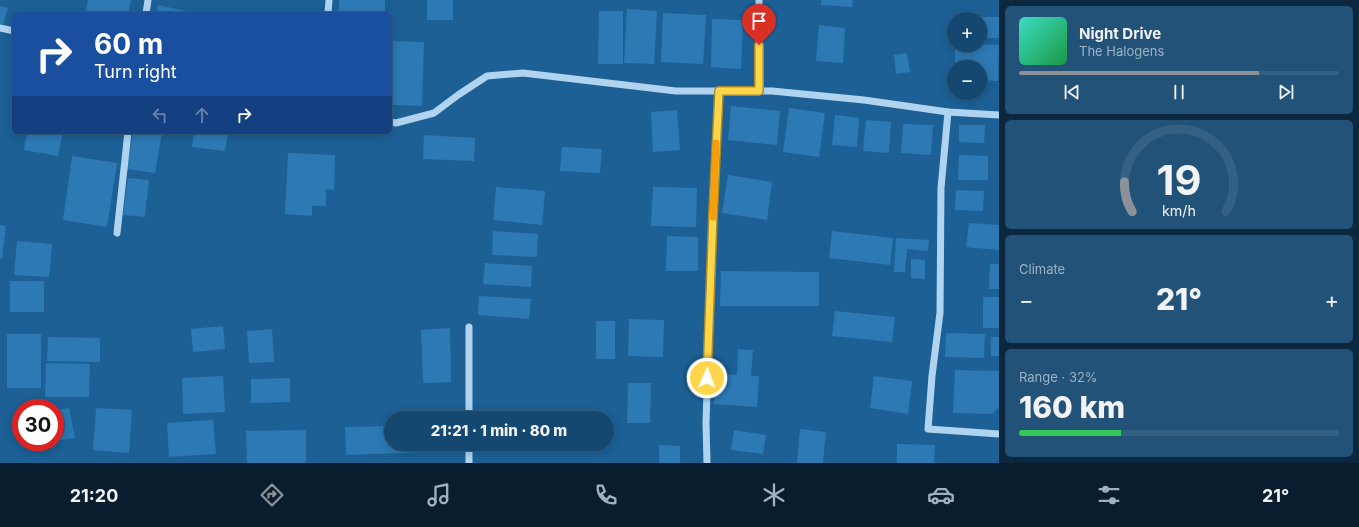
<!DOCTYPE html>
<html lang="en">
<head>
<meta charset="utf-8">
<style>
  :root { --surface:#154870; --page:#225278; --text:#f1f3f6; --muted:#9db2c3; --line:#346083; --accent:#8c9099 }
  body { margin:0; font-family:Inter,sans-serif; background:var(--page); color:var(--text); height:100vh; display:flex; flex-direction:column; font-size:15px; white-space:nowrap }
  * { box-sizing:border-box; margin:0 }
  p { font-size:13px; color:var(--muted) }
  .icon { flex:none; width:22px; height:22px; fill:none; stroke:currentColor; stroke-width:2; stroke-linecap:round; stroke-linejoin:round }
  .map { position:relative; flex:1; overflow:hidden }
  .details { display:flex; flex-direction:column; gap:6px; padding:6px; background:#0c283e; width:360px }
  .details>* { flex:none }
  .banner { position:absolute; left:12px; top:12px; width:380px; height:122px; border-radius:6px; box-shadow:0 2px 10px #0003,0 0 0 1px var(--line); background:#1a4fa0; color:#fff; overflow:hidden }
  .buttons { position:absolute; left:947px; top:12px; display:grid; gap:8px }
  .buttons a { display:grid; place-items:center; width:40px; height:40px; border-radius:50%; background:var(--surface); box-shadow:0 2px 10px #0003,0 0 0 1px var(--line); font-size:20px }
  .speed { position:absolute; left:12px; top:399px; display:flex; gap:8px; font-size:20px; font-weight:700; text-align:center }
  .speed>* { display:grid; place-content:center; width:52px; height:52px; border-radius:50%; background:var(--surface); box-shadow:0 2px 10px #0003,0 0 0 1px var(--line); line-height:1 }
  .speed .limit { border:6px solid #d22; background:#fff; color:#111 }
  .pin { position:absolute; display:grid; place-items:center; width:34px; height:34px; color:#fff; margin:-41px -17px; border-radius:50% 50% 50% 0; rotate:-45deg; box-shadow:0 0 4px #0007 }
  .pin .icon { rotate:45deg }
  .me { position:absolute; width:44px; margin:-22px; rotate:2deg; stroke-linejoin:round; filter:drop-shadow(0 0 3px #0008) }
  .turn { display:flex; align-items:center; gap:14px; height:84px; padding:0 16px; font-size:18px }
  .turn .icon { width:52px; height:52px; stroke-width:2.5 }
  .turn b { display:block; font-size:28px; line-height:34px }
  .lanes { display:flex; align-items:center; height:38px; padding:0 16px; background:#0003; justify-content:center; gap:20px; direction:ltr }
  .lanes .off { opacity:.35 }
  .big { font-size:30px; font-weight:800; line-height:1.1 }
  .details .tile { flex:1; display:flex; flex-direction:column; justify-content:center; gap:6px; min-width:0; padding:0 14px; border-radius:6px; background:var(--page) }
  .details .dial { align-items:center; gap:0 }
  .dial svg { height:104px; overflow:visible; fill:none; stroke:var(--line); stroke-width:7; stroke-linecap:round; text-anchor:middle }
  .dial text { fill:var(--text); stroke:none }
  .song { display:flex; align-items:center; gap:12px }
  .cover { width:48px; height:48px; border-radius:6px; background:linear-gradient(135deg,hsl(170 70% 55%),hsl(140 70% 35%)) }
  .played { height:4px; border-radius:2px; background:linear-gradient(90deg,var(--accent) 75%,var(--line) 75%) }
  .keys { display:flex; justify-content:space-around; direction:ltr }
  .heat { display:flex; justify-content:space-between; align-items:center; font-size:22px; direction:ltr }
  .charge { height:6px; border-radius:3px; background:linear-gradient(90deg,#34c759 32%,var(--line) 0) }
  .trip { position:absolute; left:384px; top:411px; width:230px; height:40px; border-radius:20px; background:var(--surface); box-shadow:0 2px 10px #0003,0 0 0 1px var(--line); font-weight:800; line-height:40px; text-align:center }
  .menu { display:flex; height:64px; justify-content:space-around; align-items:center; background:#081d2d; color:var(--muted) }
  .menu .icon { width:28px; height:28px }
  .menu .on { color:var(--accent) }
  .menu b { font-size:18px; color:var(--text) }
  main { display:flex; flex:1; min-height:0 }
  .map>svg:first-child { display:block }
</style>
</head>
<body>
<main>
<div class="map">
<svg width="999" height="463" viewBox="0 0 999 463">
  <rect width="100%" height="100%" fill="#1c6096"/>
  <!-- building -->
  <g fill="#2c79b4">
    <path d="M 88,0 L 131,0 L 128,14 L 85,14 Z"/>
    <rect x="339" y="0" width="46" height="14"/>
    <rect x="427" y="0" width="26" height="20"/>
    <path d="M 821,0 L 853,0 L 852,7 L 821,5 Z"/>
    <path d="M 158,5 L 187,11 L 186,14 L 156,14 Z"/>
    <path d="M 0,6 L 8,8 L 3,25 L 0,24 Z"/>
    <path d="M 627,9 L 657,11 L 654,64 L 624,63 Z"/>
    <path d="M 599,11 L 623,11 L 623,64 L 598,64 Z"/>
    <path d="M 663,13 L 706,15 L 703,64 L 661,62 Z"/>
    <path d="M 973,17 L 999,17 L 999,38 L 980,38 L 980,19 L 973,19 Z"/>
    <path d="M 712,19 L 743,20 L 741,69 L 711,67 Z"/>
    <path d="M 819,25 L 845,28 L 843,63 L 816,61 Z"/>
    <path d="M 390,41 L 424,42 L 422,106 L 390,105 Z"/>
    <path d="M 980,44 L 999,45 L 998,81 L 980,80 L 980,67 L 955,67 L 955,45 Z"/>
    <path d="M 907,53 L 910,72 L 896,74 L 894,55 Z"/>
    <path d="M 731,106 L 780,111 L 777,145 L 728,140 Z"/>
    <path d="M 789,108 L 825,113 L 819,157 L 783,152 Z"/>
    <path d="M 677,110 L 680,150 L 653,152 L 651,112 Z"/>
    <path d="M 835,115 L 859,118 L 857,147 L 832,145 Z"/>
    <path d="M 866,120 L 891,122 L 889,153 L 863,151 Z"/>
    <path d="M 903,124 L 933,125 L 931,155 L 901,153 Z"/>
    <path d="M 959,125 L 985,125 L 984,143 L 959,142 Z"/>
    <path d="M 27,132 L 63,132 L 58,156 L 24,150 Z"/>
    <path d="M 133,132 L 162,132 L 155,173 L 127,169 Z"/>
    <path d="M 194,132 L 228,132 L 225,151 L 192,147 Z"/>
    <path d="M 424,135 L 475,138 L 474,161 L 423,159 Z"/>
    <path d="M 562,147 L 602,149 L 600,173 L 560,171 Z"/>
    <path d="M 288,153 L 335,155 L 334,190 L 326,189 L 326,206 L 312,206 L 312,216 L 285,214 Z"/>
    <path d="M 959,155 L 988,156 L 988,180 L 958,180 Z"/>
    <path d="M 72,156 L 117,163 L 107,227 L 63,220 Z"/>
    <path d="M 728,175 L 772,182 L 767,220 L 722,213 Z"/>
    <path d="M 128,178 L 149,180 L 145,217 L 123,215 Z"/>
    <path d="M 496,187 L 545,191 L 542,225 L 493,220 Z"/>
    <path d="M 653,187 L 697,188 L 696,227 L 651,226 Z"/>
    <path d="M 956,190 L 984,191 L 983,211 L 955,210 Z"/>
    <path d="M 969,223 L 999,225 L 999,250 L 966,247 Z"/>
    <path d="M 0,225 L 6,226 L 2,259 L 0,259 Z"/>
    <path d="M 493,231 L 538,234 L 537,257 L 492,255 Z"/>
    <path d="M 832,231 L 893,238 L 890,265 L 829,258 Z"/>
    <path d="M 667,236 L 698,237 L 698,271 L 666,271 Z"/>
    <path d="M 896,238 L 929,240 L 928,251 L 907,249 L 905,272 L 894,272 Z"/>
    <path d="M 17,241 L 52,244 L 49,277 L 14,275 Z"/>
    <path d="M 911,259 L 925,260 L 925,279 L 911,278 Z"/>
    <path d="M 485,263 L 532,266 L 531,287 L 483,284 Z"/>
    <path d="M 990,264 L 999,264 L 999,289 L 989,289 Z"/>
    <path d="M 721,271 L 819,272 L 819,306 L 720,306 Z"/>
    <rect x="10" y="281" width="34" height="31"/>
    <path d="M 479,296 L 531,299 L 529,319 L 478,315 Z"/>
    <rect x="983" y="297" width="16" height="31"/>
    <path d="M 835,311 L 895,317 L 892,342 L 832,336 Z"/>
    <path d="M 629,319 L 664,320 L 663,357 L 628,356 Z"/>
    <rect x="596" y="321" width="19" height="38"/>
    <path d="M 223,326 L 225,349 L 193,352 L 191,329 Z"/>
    <path d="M 450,328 L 451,382 L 423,383 L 421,330 Z"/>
    <path d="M 272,329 L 274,362 L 249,363 L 247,331 Z"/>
    <path d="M 946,333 L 985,334 L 984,358 L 945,357 Z"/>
    <rect x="7" y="334" width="34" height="54"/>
    <path d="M 48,337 L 100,338 L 100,362 L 47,361 Z"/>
    <rect x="991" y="337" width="8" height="19"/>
    <path d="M 738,349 L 753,350 L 751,376 L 759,376 L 757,407 L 714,404 L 716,373 L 737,375 Z"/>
    <path d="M 46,363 L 90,364 L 89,397 L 45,397 Z"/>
    <path d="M 955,370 L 999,371 L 999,407 L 992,414 L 953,413 Z"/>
    <path d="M 223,376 L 225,412 L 183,414 L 182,378 Z"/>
    <path d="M 874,376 L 912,381 L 908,414 L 870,408 Z"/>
    <path d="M 290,378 L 290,402 L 251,403 L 251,379 Z"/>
    <path d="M 628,383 L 651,383 L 650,423 L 627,423 Z"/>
    <path d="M 69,408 L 75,438 L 55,441 L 55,410 Z"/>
    <path d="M 96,408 L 132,410 L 129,453 L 93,450 Z"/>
    <path d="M 213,420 L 216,454 L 169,457 L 167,423 Z"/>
    <path d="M 391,426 L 391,444 L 428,444 L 428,452 L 346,455 L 345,427 Z"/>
    <path d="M 800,429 L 826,432 L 823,463 L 797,463 Z"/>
    <path d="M 306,430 L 306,463 L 247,463 L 246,431 Z"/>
    <path d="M 734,430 L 766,435 L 763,454 L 731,450 Z"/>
    <path d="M 897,444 L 935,445 L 934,463 L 897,463 Z"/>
    <path d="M 659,445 L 680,446 L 680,463 L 659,463 Z"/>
  </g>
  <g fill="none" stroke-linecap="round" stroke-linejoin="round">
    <!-- minor -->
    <g stroke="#b0d4ef" stroke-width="7">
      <path d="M 759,0 L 759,91"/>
      <path d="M 146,14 L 148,0"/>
      <path d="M 328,14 L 329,0"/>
      <path d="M 0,28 L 14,31"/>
      <path d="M 948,112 L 941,188 L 940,313 L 932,376 L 928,429 L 999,434"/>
      <path d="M 390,122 L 396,123 L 434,113 L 458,95 L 487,76 L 523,73 L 676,91 L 772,91 L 864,100 L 948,112 L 999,115"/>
      <path d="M 117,233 L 128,132"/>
      <path d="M 469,327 L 469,418"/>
      <path d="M 469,444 L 469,463"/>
      <path d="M 707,463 L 706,423 L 711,257 L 719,91"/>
    </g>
  </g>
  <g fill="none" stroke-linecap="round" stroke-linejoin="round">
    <defs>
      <path id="route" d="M 707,378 L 713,215 L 719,91 L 759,91 L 759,45"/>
    </defs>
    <!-- route casing -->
    <use href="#route" stroke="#a68a30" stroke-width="10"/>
    <!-- route -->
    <use href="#route" stroke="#ffd54a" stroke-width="7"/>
    <!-- slow -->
    <path stroke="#f59e0b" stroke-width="7" d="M 713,217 L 716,143"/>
  </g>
</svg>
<div class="buttons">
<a>+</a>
<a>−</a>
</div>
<div class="speed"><div class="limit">30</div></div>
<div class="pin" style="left:759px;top:45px;background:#d93025"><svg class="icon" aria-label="arrive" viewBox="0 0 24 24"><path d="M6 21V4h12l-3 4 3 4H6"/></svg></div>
<svg class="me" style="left:707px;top:378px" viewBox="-20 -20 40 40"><circle r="17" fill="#ffd54a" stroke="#fff" stroke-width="3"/><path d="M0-11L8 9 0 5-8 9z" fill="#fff"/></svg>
<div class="trip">21:21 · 1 min · 80 m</div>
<div class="banner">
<div class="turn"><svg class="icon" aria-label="right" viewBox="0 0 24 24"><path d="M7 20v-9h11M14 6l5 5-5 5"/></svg><div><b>60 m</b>Turn right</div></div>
<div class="lanes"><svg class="icon off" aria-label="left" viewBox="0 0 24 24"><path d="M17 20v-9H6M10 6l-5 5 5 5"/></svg><svg class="icon off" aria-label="ahead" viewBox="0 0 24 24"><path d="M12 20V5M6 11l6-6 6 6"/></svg><svg class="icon" aria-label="right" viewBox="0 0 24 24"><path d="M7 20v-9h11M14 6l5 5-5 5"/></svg></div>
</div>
</div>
<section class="details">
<div class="tile">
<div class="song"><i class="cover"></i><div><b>Night Drive</b><p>The Halogens</p></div></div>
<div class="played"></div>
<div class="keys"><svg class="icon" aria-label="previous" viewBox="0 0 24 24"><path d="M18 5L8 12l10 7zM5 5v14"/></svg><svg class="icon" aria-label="pause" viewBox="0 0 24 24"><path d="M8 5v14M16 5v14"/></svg><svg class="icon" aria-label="next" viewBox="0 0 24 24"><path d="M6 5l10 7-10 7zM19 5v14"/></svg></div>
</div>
<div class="tile dial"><svg viewBox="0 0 100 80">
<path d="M14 69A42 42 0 1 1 86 69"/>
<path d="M14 69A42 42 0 0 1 8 46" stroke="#8c9099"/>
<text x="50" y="56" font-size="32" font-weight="700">19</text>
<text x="50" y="72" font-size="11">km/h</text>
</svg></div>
<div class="tile"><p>Climate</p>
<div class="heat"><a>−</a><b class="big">21°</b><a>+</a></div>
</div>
<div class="tile"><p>Range · 32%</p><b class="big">160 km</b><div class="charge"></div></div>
</section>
</main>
<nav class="menu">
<b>21:20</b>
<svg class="icon on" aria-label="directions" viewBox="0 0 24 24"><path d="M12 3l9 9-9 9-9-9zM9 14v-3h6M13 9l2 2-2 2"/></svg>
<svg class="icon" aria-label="music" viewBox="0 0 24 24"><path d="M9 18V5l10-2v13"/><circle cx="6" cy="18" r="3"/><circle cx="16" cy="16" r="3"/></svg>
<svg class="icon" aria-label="phone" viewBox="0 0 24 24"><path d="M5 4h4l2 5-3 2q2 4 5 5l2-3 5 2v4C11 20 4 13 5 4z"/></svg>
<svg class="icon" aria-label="climate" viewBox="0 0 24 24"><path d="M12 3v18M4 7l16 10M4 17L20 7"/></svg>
<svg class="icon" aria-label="car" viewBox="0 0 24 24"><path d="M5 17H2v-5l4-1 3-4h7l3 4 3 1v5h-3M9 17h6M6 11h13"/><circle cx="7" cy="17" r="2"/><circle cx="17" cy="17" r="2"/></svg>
<svg class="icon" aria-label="filters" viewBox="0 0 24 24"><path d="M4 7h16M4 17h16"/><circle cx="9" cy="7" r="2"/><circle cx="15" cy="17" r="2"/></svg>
<b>21°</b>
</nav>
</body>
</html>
